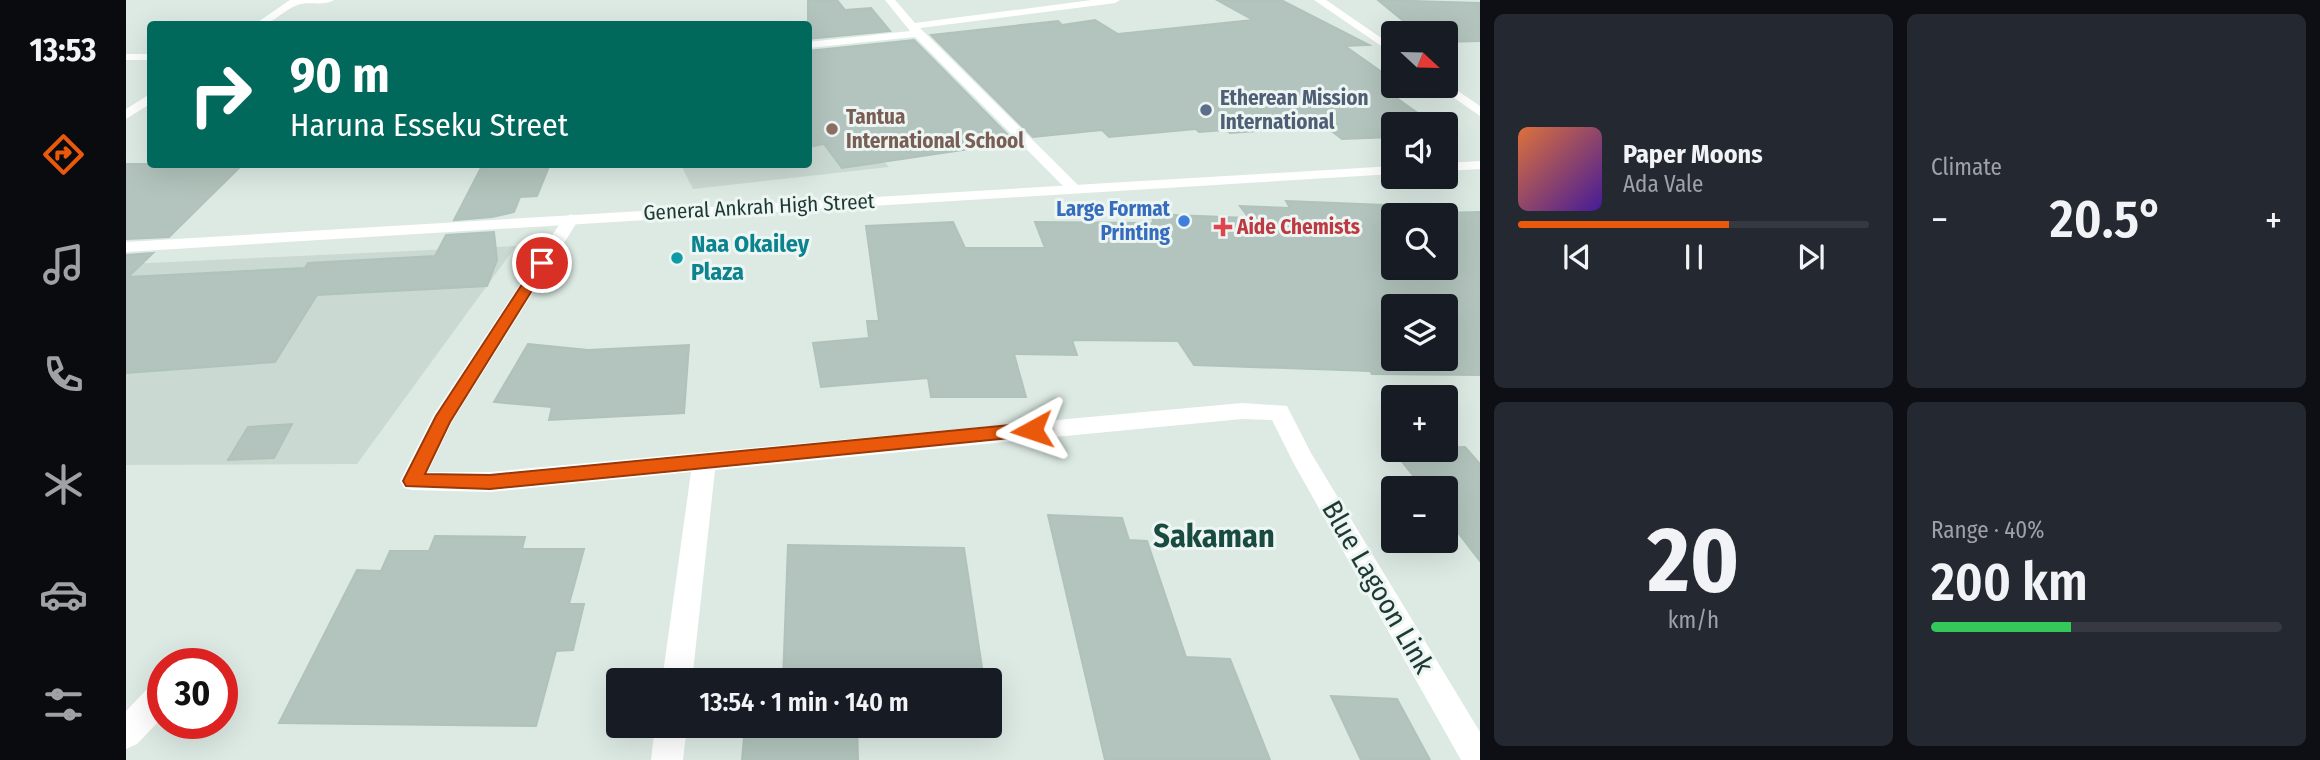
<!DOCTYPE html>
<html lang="en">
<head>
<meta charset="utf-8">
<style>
  :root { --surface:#171b24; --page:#242831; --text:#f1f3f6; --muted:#9ea1a6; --line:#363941; --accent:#ea580c }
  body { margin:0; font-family:"Fira Sans Condensed",sans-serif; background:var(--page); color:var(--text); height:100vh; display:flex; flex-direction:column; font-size:26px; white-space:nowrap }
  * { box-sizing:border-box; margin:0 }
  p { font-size:23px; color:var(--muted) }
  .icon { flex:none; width:38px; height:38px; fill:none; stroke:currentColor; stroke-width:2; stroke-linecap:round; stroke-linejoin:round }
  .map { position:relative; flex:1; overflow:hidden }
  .drawer { display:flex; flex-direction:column; gap:14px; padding:14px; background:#0d0f14; width:840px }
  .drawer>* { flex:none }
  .guide { position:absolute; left:21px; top:21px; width:665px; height:147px; border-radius:7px; box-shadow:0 7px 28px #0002; background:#00695c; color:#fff; overflow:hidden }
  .needle { width:46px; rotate:112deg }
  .fabs { position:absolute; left:1255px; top:21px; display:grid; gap:14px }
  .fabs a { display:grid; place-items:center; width:77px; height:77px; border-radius:7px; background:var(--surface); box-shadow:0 7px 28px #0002; font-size:35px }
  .speed { position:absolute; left:21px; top:648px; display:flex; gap:14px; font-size:35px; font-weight:700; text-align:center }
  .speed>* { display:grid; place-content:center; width:91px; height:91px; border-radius:50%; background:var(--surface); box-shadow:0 7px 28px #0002; line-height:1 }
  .speed .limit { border:10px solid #d22; background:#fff; color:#111 }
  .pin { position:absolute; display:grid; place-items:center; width:60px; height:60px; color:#fff; margin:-30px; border:4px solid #fff; border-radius:50%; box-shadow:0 2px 7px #0007 }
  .me { position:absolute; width:77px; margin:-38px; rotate:265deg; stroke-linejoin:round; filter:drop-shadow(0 0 5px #0008) }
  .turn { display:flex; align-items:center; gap:24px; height:147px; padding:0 28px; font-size:32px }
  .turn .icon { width:91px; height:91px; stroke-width:2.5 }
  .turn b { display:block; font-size:49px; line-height:60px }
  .big { font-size:52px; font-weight:600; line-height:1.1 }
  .drawer .card { flex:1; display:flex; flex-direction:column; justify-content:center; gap:10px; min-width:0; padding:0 24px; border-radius:10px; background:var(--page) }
  .drawer .dial { align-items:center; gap:0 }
  .dial b { font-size:91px; line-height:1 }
  .song { display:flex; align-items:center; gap:21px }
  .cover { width:84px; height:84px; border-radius:10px; background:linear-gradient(135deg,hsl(20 70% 55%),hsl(260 70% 35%)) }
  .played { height:7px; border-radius:4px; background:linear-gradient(90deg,var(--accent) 60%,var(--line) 60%) }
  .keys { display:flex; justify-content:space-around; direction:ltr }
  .heat { display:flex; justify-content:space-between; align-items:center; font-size:38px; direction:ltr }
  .charge { height:10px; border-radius:5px; background:linear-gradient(90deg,#34c759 40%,var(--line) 0) }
  .drawer .tiles { flex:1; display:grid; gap:14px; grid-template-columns:repeat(2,1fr) }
  .trip { position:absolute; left:480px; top:668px; width:396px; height:70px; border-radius:7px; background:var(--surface); box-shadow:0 7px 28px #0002; font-weight:600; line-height:70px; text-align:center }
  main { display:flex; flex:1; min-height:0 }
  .tabs { display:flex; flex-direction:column; width:126px; justify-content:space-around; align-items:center; background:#090b0e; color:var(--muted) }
  .tabs .icon { width:49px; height:49px }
  .tabs .on { color:var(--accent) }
  .tabs b { font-size:32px; color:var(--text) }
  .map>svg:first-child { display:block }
</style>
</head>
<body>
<main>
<nav class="tabs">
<b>13:53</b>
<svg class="icon on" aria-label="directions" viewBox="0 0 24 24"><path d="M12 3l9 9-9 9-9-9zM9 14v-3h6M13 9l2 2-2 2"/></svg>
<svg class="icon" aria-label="music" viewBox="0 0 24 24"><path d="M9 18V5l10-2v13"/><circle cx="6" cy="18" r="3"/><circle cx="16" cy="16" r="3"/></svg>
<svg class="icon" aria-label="phone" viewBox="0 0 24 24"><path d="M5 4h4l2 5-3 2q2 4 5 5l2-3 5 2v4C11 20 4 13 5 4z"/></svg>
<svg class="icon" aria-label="climate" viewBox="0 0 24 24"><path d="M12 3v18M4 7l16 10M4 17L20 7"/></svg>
<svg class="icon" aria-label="car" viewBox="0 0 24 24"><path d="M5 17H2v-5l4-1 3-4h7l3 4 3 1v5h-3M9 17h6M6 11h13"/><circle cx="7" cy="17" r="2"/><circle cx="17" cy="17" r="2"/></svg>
<svg class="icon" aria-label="filters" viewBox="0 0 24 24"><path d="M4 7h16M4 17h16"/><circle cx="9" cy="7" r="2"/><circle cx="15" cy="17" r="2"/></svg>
</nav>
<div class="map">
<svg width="1354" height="760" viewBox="0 0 1354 760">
  <rect width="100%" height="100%" fill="#ddeae4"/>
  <!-- built -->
  <g fill="#cbd9d3">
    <path d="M 683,78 L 763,167 L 567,189 L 555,165 L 682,164 Z"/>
    <path d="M 390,246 L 231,464 L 0,465 L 0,264 Z"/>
  </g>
  <!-- building -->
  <g fill="#b2c4bd" stroke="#afc3bb" stroke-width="2" fill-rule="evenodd">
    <path d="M 682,0 L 711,0 L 719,10 L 745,8 L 764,31 L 682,39 Z"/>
    <path d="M 1091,0 L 1155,0 L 1243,45 L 1219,46 L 1267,80 L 1267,86 L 1275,86 L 1287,94 L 1265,94 L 1307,124 L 1267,124 L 1267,137 L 1216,139 L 1199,126 L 1104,133 L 1100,130 L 1073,132 L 1070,129 L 983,137 L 976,130 L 907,137 L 805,35 L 932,21 L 936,25 L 969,20 L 992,34 L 1127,20 Z"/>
    <path d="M 1252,0 L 1354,3 L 1354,41 L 1320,42 L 1320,33 L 1292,33 Z"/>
    <path d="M 788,40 L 886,139 L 866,140 L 870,145 L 716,168 L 698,144 L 682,147 L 682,51 Z"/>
    <path d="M 0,164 L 117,164 L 43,237 L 0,239 Z"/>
    <path d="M 357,164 L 424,164 L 411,196 L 394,197 L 388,212 L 366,217 L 328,220 Z"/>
    <path d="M 1160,201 L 1259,205 L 1268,214 L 1354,212 L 1354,375 L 1246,374 L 1244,371 L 1068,365 L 1052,341 L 946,340 L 951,355 L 888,354 L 900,397 L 805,397 L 802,378 L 695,387 L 687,343 L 743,338 L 741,321 L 753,321 L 740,226 L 827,222 L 839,248 L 919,248 L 909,222 L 1028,223 L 1024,214 L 1123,218 L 1114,206 L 1164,208 ZM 1267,215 L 1320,215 L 1320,268 L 1267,268 ZM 1267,306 L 1320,306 L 1320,359 L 1267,359 Z"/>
    <path d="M 368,232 L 371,260 L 361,286 L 191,295 L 149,362 L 0,373 L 0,255 L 27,253 L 2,277 L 179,268 L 182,263 L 309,256 L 320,235 Z"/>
    <path d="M 402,344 L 462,350 L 563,345 L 558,413 L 423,420 L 426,407 L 368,402 Z"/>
    <path d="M 166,424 L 148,458 L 102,460 L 122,427 Z"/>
    <path d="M 1339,447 L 1354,464 L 1354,561 L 1320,517 L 1320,488 L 1297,488 L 1266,449 Z"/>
    <path d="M 922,515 L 996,518 L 1003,540 L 1021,541 L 1060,657 L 1104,659 L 1144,760 L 979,760 Z"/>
    <path d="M 309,536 L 399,537 L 396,549 L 458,549 L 443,604 L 458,604 L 447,650 L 430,651 L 410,726 L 153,723 L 231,570 L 255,571 L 264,551 L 303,551 Z"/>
    <path d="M 662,545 L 838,548 L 858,681 L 657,681 Z"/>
    <path d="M 1205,696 L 1271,699 L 1304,760 L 1235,760 Z"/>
    <path d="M 619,726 L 731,726 L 732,760 L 616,760 Z"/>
  </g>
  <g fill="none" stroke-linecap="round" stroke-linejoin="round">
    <!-- minor -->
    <g fill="#fff" fill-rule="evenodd">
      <path d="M 164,0 L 208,0 C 197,7 181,0 169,6 C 154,13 146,26 129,24 Z"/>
      <path d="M 759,0 L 769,0 L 789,23 L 966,0 L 994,0 L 989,3 L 794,28 L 953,186 L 956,189 L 953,192 L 943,192 L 789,37 L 682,48 L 682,42 L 784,31 Z"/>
      <rect x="0" y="54" width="24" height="6"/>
      <path d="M 24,94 L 24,104 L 0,119 L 0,109 Z"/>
      <path d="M 445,214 L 453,219 L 326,422 L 302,472 L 364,472 L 1116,403 L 1161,406 L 1185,453 L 1354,732 L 1354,760 L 1335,760 L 1168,464 L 1146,420 L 1116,419 L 589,470 L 566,681 L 536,681 L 565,472 L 364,492 L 286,490 L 278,488 L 274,481 L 308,414 L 437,219 Z"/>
      <path d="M 37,680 L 37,717 L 11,744 L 0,749 L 0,711 L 26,684 Z"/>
      <path d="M 529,726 L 561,726 L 557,760 L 525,760 Z"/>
    </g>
    <!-- tertiary -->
    <g fill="#fff" fill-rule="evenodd">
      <path d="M 1188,0 L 1200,0 L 1267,46 L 1267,54 Z"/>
      <path d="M 1320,83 L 1354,106 L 1354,116 L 1311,86 L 1320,86 Z"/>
    </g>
    <!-- secondary -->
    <g fill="#fff" fill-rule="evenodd">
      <path d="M 1354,161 L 1354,169 L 1320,171 L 1320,163 Z"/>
      <path d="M 1267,166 L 1267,174 L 0,252 L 0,242 Z"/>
    </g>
  </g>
  <!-- route -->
  <path fill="#ea580c" stroke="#983908" stroke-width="2" d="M 416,259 L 423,263 L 324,422 L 299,474 L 364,475 L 906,423 L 912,425 L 914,430 L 912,434 L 906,436 L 364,489 L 280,486 L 277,481 L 310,416 L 410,263 Z"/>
  <!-- markers -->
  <circle fill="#5c6f8a" stroke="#edf6f2" stroke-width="2.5" cx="1080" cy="110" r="7"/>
  <circle fill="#8d6e63" stroke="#edf6f2" stroke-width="2.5" cx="706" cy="129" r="7"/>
  <circle fill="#3f7fe0" stroke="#edf6f2" stroke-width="2.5" cx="1058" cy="221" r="7"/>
  <path fill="#e0444e" stroke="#edf6f2" stroke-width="2.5" d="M1093.5 216.5h7v7h7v7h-7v7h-7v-7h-7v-7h7z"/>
  <circle fill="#0f9aa8" stroke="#edf6f2" stroke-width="2.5" cx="551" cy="258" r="7"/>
  <g text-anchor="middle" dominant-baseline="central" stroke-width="6" stroke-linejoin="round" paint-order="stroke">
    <!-- far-service labels -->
    <g font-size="21" font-weight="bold" fill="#4e5e75" stroke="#edf6f2" text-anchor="start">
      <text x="1094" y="98">Etherean Mission<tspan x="1094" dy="24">International</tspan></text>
    </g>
    <!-- far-education labels -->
    <g font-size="21" font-weight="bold" fill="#785e54" stroke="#edf6f2" text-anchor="start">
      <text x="720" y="117">Tantua<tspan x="720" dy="24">International School</tspan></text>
    </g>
    <!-- far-street labels -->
    <g font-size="21" fill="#1e3933" stroke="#edf6f2">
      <text transform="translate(633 207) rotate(-3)">General Ankrah High Street</text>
    </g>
    <!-- far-shop labels -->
    <g font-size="21" font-weight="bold" fill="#366cbe" stroke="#edf6f2" text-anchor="end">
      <text x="1044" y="209">Large Format<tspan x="1044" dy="24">Printing</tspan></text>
    </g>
    <!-- far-health labels -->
    <g font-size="21" font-weight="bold" fill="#be3a42" stroke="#edf6f2" text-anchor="start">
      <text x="1111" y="227">Aide Chemists</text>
    </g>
    <!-- culture labels -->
    <g font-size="24" font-weight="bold" fill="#0d838f" stroke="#edf6f2" text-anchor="start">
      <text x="565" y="244">Naa Okailey<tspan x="565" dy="28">Plaza</tspan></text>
    </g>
    <!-- near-street labels -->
    <g font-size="28" fill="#1e3933" stroke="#edf6f2">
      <text transform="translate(1252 587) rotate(60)">Blue Lagoon Link</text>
    </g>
    <!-- near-neighbourhood labels -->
    <g font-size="32" font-weight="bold" fill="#1a4b41" stroke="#edf6f2">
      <text x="1088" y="536">Sakaman</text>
    </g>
  </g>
</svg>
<div class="fabs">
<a><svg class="needle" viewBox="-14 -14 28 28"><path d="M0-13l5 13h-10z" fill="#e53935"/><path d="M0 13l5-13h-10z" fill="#9ea1a6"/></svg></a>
<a><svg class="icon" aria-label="sound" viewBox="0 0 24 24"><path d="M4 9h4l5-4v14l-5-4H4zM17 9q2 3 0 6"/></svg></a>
<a><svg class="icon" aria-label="search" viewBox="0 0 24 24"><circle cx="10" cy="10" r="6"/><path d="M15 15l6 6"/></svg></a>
<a><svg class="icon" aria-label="layers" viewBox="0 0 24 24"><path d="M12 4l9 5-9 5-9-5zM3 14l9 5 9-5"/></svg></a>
<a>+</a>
<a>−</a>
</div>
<div class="speed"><div class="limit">30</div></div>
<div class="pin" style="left:416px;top:263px;background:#d93025"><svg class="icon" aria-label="arrive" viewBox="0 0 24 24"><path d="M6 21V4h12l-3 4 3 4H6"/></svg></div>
<svg class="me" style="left:906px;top:430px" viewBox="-20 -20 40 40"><path d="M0-17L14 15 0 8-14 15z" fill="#ea580c" stroke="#fff" stroke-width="4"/></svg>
<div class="trip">13:54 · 1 min · 140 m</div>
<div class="guide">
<div class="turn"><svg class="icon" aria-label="right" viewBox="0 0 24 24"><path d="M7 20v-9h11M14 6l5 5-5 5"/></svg><div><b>90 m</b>Haruna Esseku Street</div></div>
</div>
</div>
<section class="drawer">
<div class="tiles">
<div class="card">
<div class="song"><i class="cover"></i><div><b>Paper Moons</b><p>Ada Vale</p></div></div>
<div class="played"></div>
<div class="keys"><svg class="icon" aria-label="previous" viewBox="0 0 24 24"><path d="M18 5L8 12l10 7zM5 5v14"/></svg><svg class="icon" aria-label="pause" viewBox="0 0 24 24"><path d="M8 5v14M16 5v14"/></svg><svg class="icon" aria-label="next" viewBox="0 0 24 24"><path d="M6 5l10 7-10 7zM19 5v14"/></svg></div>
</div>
<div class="card"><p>Climate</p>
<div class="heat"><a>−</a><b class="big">20.5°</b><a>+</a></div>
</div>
<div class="card dial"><b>20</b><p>km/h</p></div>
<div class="card"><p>Range · 40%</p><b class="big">200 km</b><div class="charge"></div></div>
</div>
</section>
</main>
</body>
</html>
